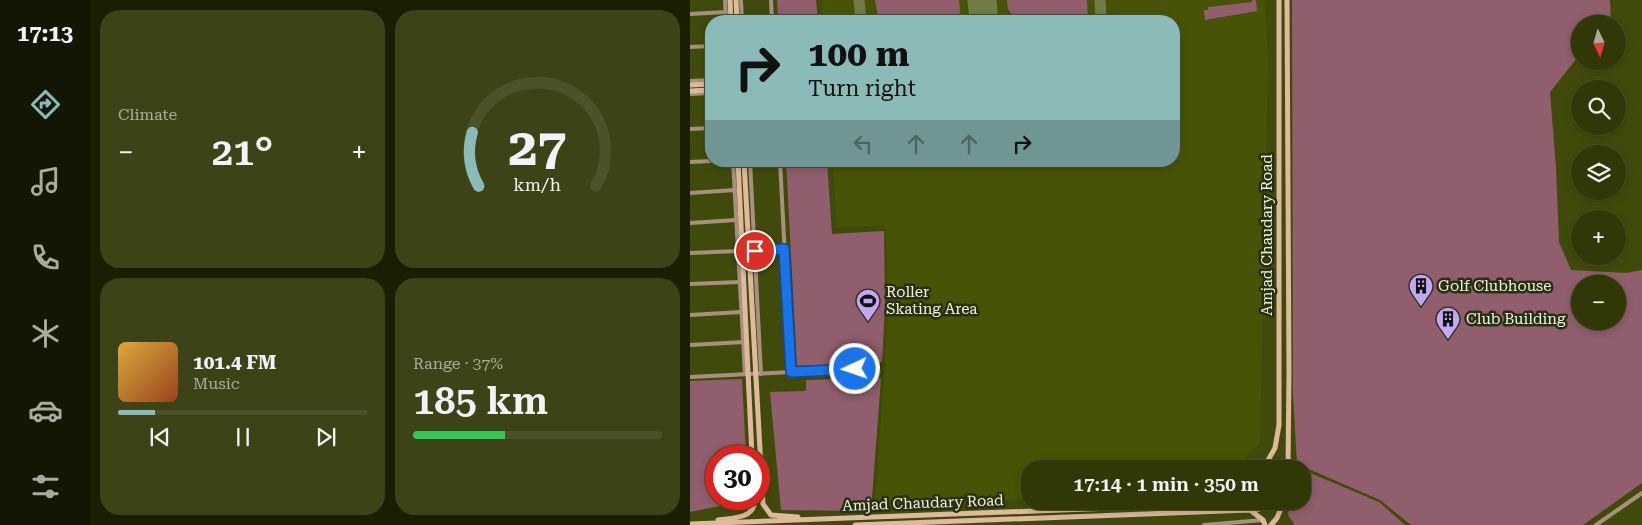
<!DOCTYPE html>
<html lang="en">
<head>
<meta charset="utf-8">
<style>
  :root { --surface:#303808; --page:#3c4316; --text:#f1f3f6; --muted:#a8ac9c; --line:#4b5229; --accent:#8bbbb9 }
  body { margin:0; font-family:"Roboto Serif",serif; background:var(--page); color:var(--text); height:100vh; display:flex; flex-direction:column; font-size:19px; white-space:nowrap }
  * { box-sizing:border-box; margin:0 }
  p { font-size:16px; color:var(--muted) }
  .icon { flex:none; width:28px; height:28px; fill:none; stroke:currentColor; stroke-width:2; stroke-linecap:round; stroke-linejoin:round }
  .map { position:relative; flex:1; overflow:hidden }
  .drawer { display:flex; flex-direction:column; gap:10px; padding:10px; background:#1a1f04; width:600px }
  .drawer>* { flex:none }
  .banner { position:absolute; left:15px; top:15px; width:475px; height:152px; border-radius:20px; box-shadow:0 2px 8px #0003,0 0 0 1px var(--line); background:#8bbbb9; color:#111; overflow:hidden }
  .needle { width:32px; rotate:175deg }
  .tools { position:absolute; left:881px; top:15px; display:grid; gap:10px }
  .tools a { display:grid; place-items:center; width:55px; height:55px; border-radius:50%; background:var(--surface); box-shadow:0 2px 8px #0003,0 0 0 1px var(--line); font-size:25px }
  .speed { position:absolute; left:15px; top:445px; display:flex; gap:10px; font-size:25px; font-weight:700; text-align:center }
  .speed>* { display:grid; place-content:center; width:65px; height:65px; border-radius:50%; background:var(--surface); box-shadow:0 2px 8px #0003,0 0 0 1px var(--line); line-height:1 }
  .speed .limit { border:8px solid #d22; background:#fff; color:#111 }
  .pin { position:absolute; display:grid; place-items:center; width:42px; height:42px; color:#fff; margin:-21px; border:2px solid #fff; border-radius:50%; box-shadow:0 1px 5px #0007 }
  .me { position:absolute; width:55px; margin:-28px; rotate:267deg; stroke-linejoin:round; filter:drop-shadow(0 0 4px #0008) }
  .turn { display:flex; align-items:center; gap:18px; height:105px; padding:0 20px; font-size:22px }
  .turn .icon { width:65px; height:65px; stroke-width:2.5 }
  .turn b { display:block; font-size:35px; line-height:42px }
  .lanes { display:flex; align-items:center; height:48px; padding:0 20px; background:#0003; justify-content:center; gap:25px; direction:ltr }
  .lanes .off { opacity:.35 }
  .big { font-size:38px; font-weight:600; line-height:1.1 }
  .drawer .widget { flex:1; display:flex; flex-direction:column; justify-content:center; gap:8px; min-width:0; padding:0 18px; border-radius:20px; background:var(--page) }
  .drawer .dial { align-items:center; gap:0 }
  .dial svg { height:130px; overflow:visible; fill:none; stroke:var(--line); stroke-width:7; stroke-linecap:round; text-anchor:middle }
  .dial text { fill:var(--text); stroke:none }
  .song { display:flex; align-items:center; gap:15px }
  .cover { width:60px; height:60px; border-radius:8px; background:linear-gradient(135deg,hsl(40 70% 55%),hsl(20 70% 35%)) }
  .played { height:5px; border-radius:2px; background:linear-gradient(90deg,var(--accent) 15%,var(--line) 15%) }
  .keys { display:flex; justify-content:space-around; direction:ltr }
  .heat { display:flex; justify-content:space-between; align-items:center; font-size:28px; direction:ltr }
  .charge { height:8px; border-radius:4px; background:linear-gradient(90deg,#34c759 37%,var(--line) 0) }
  .drawer .tiles { flex:1; display:grid; gap:10px; grid-template-columns:repeat(2,1fr) }
  .trip { position:absolute; left:331px; top:460px; width:290px; height:50px; border-radius:20px; background:var(--surface); box-shadow:0 2px 8px #0003,0 0 0 1px var(--line); font-weight:600; line-height:50px; text-align:center }
  main { display:flex; flex:1; min-height:0 }
  .dock { display:flex; flex-direction:column; width:90px; justify-content:space-around; align-items:center; background:#131603; color:var(--muted) }
  .dock .icon { width:35px; height:35px }
  .dock .selected { color:var(--accent) }
  .dock b { font-size:22px; color:var(--text) }
  .map>svg:first-child { display:block }
</style>
</head>
<body>
<main>
<nav class="dock">
<b>17:13</b>
<svg class="icon selected" aria-label="directions" viewBox="0 0 24 24"><path d="M12 3l9 9-9 9-9-9zM9 14v-3h6M13 9l2 2-2 2"/></svg>
<svg class="icon" aria-label="music" viewBox="0 0 24 24"><path d="M9 18V5l10-2v13"/><circle cx="6" cy="18" r="3"/><circle cx="16" cy="16" r="3"/></svg>
<svg class="icon" aria-label="phone" viewBox="0 0 24 24"><path d="M5 4h4l2 5-3 2q2 4 5 5l2-3 5 2v4C11 20 4 13 5 4z"/></svg>
<svg class="icon" aria-label="climate" viewBox="0 0 24 24"><path d="M12 3v18M4 7l16 10M4 17L20 7"/></svg>
<svg class="icon" aria-label="car" viewBox="0 0 24 24"><path d="M5 17H2v-5l4-1 3-4h7l3 4 3 1v5h-3M9 17h6M6 11h13"/><circle cx="7" cy="17" r="2"/><circle cx="17" cy="17" r="2"/></svg>
<svg class="icon" aria-label="filters" viewBox="0 0 24 24"><path d="M4 7h16M4 17h16"/><circle cx="9" cy="7" r="2"/><circle cx="15" cy="17" r="2"/></svg>
</nav>
<section class="drawer">
<div class="tiles">
<div class="widget"><p>Climate</p>
<div class="heat"><a>−</a><b class="big">21°</b><a>+</a></div>
</div>
<div class="widget dial"><svg viewBox="0 0 100 80">
<path d="M14 69A42 42 0 1 1 86 69"/>
<path d="M14 69A42 42 0 0 1 10 36" stroke="#8bbbb9"/>
<text x="50" y="56" font-size="32" font-weight="700">27</text>
<text x="50" y="72" font-size="11">km/h</text>
</svg></div>
<div class="widget">
<div class="song"><i class="cover"></i><div><b>101.4 FM</b><p>Music</p></div></div>
<div class="played"></div>
<div class="keys"><svg class="icon" aria-label="previous" viewBox="0 0 24 24"><path d="M18 5L8 12l10 7zM5 5v14"/></svg><svg class="icon" aria-label="pause" viewBox="0 0 24 24"><path d="M8 5v14M16 5v14"/></svg><svg class="icon" aria-label="next" viewBox="0 0 24 24"><path d="M6 5l10 7-10 7zM19 5v14"/></svg></div>
</div>
<div class="widget"><p>Range · 37%</p><b class="big">185 km</b><div class="charge"></div></div>
</div>
</section>
<div class="map">
<svg width="952" height="525" viewBox="0 0 952 525">
  <rect width="100%" height="100%" fill="#404b0b"/>
  <!-- built -->
  <path fill="#475406" d="M 131,0 L 575,0 L 578,63 L 570,443 L 546,469 L 340,469 L 340,499 L 185,506 L 199,303 L 195,225 L 147,228 L 143,161 L 484,161 L 484,21 L 133,21 Z"/>
  <!-- green -->
  <g fill="#905e6d" fill-rule="evenodd">
    <path d="M 87,0 L 126,0 L 128,21 L 88,21 Z"/>
    <path d="M 185,0 L 269,0 L 271,21 L 189,21 Z"/>
    <path d="M 317,0 L 397,0 L 398,21 L 326,21 L 318,9 Z"/>
    <path d="M 562,0 L 566,0 L 567,11 L 515,20 L 514,10 L 518,10 L 518,7 L 562,2 Z"/>
    <path d="M 602,0 L 920,0 L 921,24 L 890,24 L 890,57 L 887,58 L 860,92 L 866,168 L 869,242 L 881,270 L 936,273 L 952,270 L 952,483 L 893,525 L 721,525 L 690,500 L 607,464 L 603,394 ZM 890,284 L 928,284 L 928,321 L 890,321 Z"/>
    <path d="M 96,161 L 137,161 L 142,234 L 194,231 L 195,306 L 192,362 L 107,366 Z"/>
    <path d="M 191,378 L 181,511 L 91,510 L 80,392 L 116,391 L 116,380 Z"/>
    <path d="M 52,379 L 56,456 L 26,456 L 26,499 L 57,499 L 49,502 L 0,512 L 0,381 Z"/>
    <path d="M 613,470 L 689,502 L 715,525 L 604,525 L 603,522 L 598,515 L 600,501 L 612,501 Z"/>
  </g>
  <g fill="none" stroke-linecap="round" stroke-linejoin="round">
    <!-- taxiway -->
    <g stroke="#727c46" stroke-width="11">
      <path d="M 169,0 L 171,21"/>
      <path d="M 410,0 L 411,21"/>
    </g>
    <!-- runway -->
    <path stroke="#727c46" stroke-width="29" d="M 292,0 L 294,21"/>
    <!-- street -->
    <g stroke="#a7907e" stroke-width="4">
      <path d="M 35,0 L 36,21"/>
      <path d="M 51,0 L 52,21"/>
      <path d="M 81,0 L 82,21"/>
      <path d="M 0,14 L 36,12"/>
      <path d="M 0,47 L 21,46"/>
      <path d="M 0,81 L 21,80"/>
      <path d="M 0,94 L 21,93"/>
      <path d="M 0,129 L 21,128"/>
      <path d="M 43,161 L 55,374"/>
      <path d="M 60,161 L 71,374"/>
      <path d="M 90,161 L 101,372"/>
      <path d="M 0,162 L 21,161"/>
      <path d="M 0,193 L 45,190"/>
      <path d="M 0,223 L 46,220"/>
      <path d="M 65,251 L 94,249"/>
      <path d="M 0,253 L 48,251"/>
      <path d="M 0,284 L 50,282"/>
      <path d="M 0,315 L 51,312"/>
      <path d="M 0,345 L 54,342"/>
      <path d="M 148,361 L 149,370"/>
      <path d="M 0,377 L 180,368"/>
      <path d="M 514,525 L 573,520"/>
      <path d="M 906,525 L 952,493"/>
    </g>
    <!-- secondary -->
    <g stroke="#deb99c" stroke-width="5">
      <path d="M 40,0 L 41,21"/>
      <path d="M 46,0 L 47,21"/>
      <path d="M 597,0 L 599,372 L 598,469"/>
      <path d="M 0,85 L 21,84"/>
      <path d="M 0,91 L 21,90"/>
      <path d="M 48,161 L 62,456"/>
      <path d="M 54,161 L 73,504 L 81,515 L 108,517"/>
      <path d="M 574,467 L 585,448 L 589,425 L 589,0"/>
      <path d="M 574,467 L 582,466 L 589,469"/>
      <path d="M 551,501 L 560,510 L 569,509 L 582,501"/>
      <path d="M 28,520 C 43,518 65,519 65,499"/>
      <path d="M 0,524 L 502,505 L 526,501"/>
      <path d="M 165,525 L 560,510 L 573,520 L 575,525"/>
      <path d="M 581,525 L 587,518 L 594,501"/>
    </g>
  </g>
  <g fill="none" stroke-linecap="round" stroke-linejoin="round">
    <defs>
      <path id="route" d="M 65,251 L 94,249 L 101,372 L 165,369"/>
    </defs>
    <!-- route casing -->
    <use href="#route" stroke="#114b97" stroke-width="12"/>
    <!-- route -->
    <use href="#route" stroke="#1a73e8" stroke-width="9"/>
  </g>
  <!-- icons -->
  <defs>
    <symbol id="building-pin" viewBox="-11 -11 22 30"><path d="M0 17L-7.5 6A9.5 9.5 0 1 1 7.5 6Z" fill="#c1a8f3" stroke="#292f15"/><path d="M-4-6H4V6H1V3H-1V6H-4ZM-2.5-4.3h1.7v1.8h-1.7ZM.8-4.3h1.7v1.8H.8ZM-2.5-1h1.7V.8h-1.7ZM.8-1h1.7V.8H.8Z" fill="#111"/></symbol>
    <symbol id="stadium-pin" viewBox="-11 -11 22 30"><path d="M0 17L-7.5 6A9.5 9.5 0 1 1 7.5 6Z" fill="#c1a8f3" stroke="#292f15"/><path d="M0-5a6.5 5 0 1 0 0 10a6.5 5 0 1 0 0-10ZM-3.5-1.8h7v3.6h-7Z" fill="#111"/></symbol>
  </defs>
  <g fill-rule="evenodd">
    <use href="#building-pin" x="717" y="272" width="28" height="38"/>
    <use href="#stadium-pin" x="164" y="287" width="28" height="38"/>
    <use href="#building-pin" x="744" y="305" width="28" height="38"/>
  </g>
  <g text-anchor="middle" dominant-baseline="central" stroke-width="5" stroke-linejoin="round" paint-order="stroke">
    <!-- street labels -->
    <g font-size="15" fill="#edf5d6" stroke="#292f15">
      <text transform="translate(577 235) rotate(-90)">Amjad Chaudary Road</text>
      <text transform="translate(233 503) rotate(-2)">Amjad Chaudary Road</text>
    </g>
    <!-- poi labels -->
    <g font-size="15" fill="#edf5d6" stroke="#292f15" text-anchor="start">
      <text x="748" y="286">Golf Clubhouse</text>
      <text x="196" y="292">Roller<tspan x="196" dy="17">Skating Area</tspan></text>
      <text x="776" y="319">Club Building</text>
    </g>
  </g>
</svg>
<div class="tools">
<a><svg class="needle" viewBox="-14 -14 28 28"><path d="M0-13l5 13h-10z" fill="#e53935"/><path d="M0 13l5-13h-10z" fill="#a8ac9c"/></svg></a>
<a><svg class="icon" aria-label="search" viewBox="0 0 24 24"><circle cx="10" cy="10" r="6"/><path d="M15 15l6 6"/></svg></a>
<a><svg class="icon" aria-label="layers" viewBox="0 0 24 24"><path d="M12 4l9 5-9 5-9-5zM3 14l9 5 9-5"/></svg></a>
<a>+</a>
<a>−</a>
</div>
<div class="speed"><div class="limit">30</div></div>
<div class="pin" style="left:65px;top:251px;background:#d93025"><svg class="icon" aria-label="arrive" viewBox="0 0 24 24"><path d="M6 21V4h12l-3 4 3 4H6"/></svg></div>
<svg class="me" style="left:165px;top:369px" viewBox="-20 -20 40 40"><circle r="17" fill="#1a73e8" stroke="#fff" stroke-width="3"/><path d="M0-11L8 9 0 5-8 9z" fill="#fff"/></svg>
<div class="trip">17:14 · 1 min · 350 m</div>
<div class="banner">
<div class="turn"><svg class="icon" aria-label="right" viewBox="0 0 24 24"><path d="M7 20v-9h11M14 6l5 5-5 5"/></svg><div><b>100 m</b>Turn right</div></div>
<div class="lanes"><svg class="icon off" aria-label="left" viewBox="0 0 24 24"><path d="M17 20v-9H6M10 6l-5 5 5 5"/></svg><svg class="icon off" aria-label="ahead" viewBox="0 0 24 24"><path d="M12 20V5M6 11l6-6 6 6"/></svg><svg class="icon off" aria-label="ahead" viewBox="0 0 24 24"><path d="M12 20V5M6 11l6-6 6 6"/></svg><svg class="icon" aria-label="right" viewBox="0 0 24 24"><path d="M7 20v-9h11M14 6l5 5-5 5"/></svg></div>
</div>
</div>
</main>
</body>
</html>
